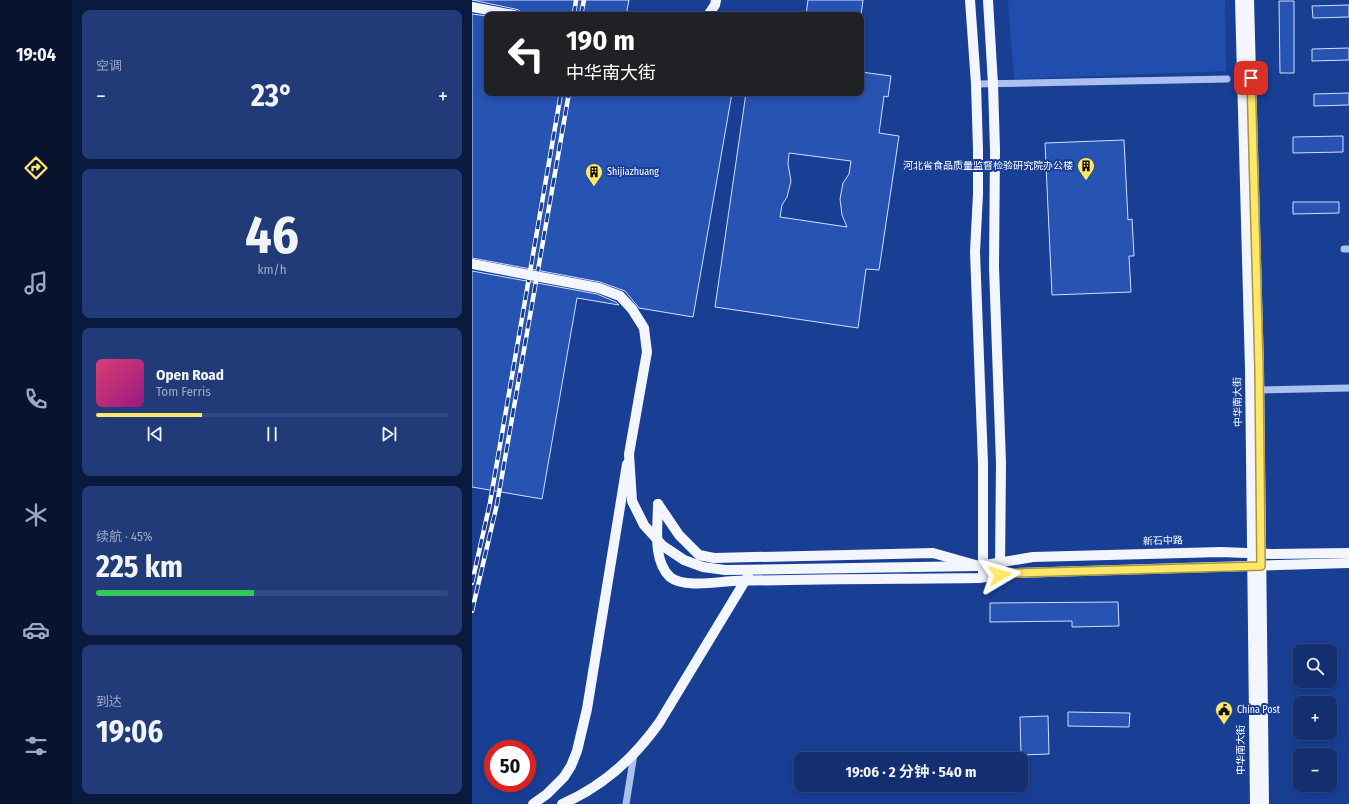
<!DOCTYPE html>
<html lang="zh">
<head>
<meta charset="utf-8">
<style>
  :root { --surface:#132f70; --page:#203b78; --text:#f1f3f6; --muted:#9da9c3; --line:#324a83; --accent:#ffe769 }
  body { margin:0; font-family:"Fira Sans Condensed","Noto Sans SC",sans-serif; background:var(--page); color:var(--text); height:100vh; display:flex; flex-direction:column; font-size:15px; white-space:nowrap }
  * { box-sizing:border-box; margin:0 }
  p { font-size:13px; color:var(--muted) }
  .icon { flex:none; width:22px; height:22px; fill:none; stroke:currentColor; stroke-width:2; stroke-linecap:round; stroke-linejoin:round }
  .map { position:relative; flex:1; overflow:hidden }
  .side { display:flex; flex-direction:column; gap:10px; padding:10px; background:#0a1a3e; width:400px }
  .side>* { flex:none }
  .top-card { position:absolute; left:12px; top:12px; width:380px; height:84px; border-radius:8px; box-shadow:0 2px 10px #0003,0 0 0 1px var(--line); background:#202124; color:#fff; overflow:hidden }
  .tools { position:absolute; left:821px; top:644px; display:grid; gap:8px }
  .tools a { display:grid; place-items:center; width:44px; height:44px; border-radius:8px; background:var(--surface); box-shadow:0 2px 10px #0003,0 0 0 1px var(--line); font-size:20px }
  .speed { position:absolute; left:12px; top:740px; display:flex; gap:8px; font-size:20px; font-weight:700; text-align:center }
  .speed>* { display:grid; place-content:center; width:52px; height:52px; border-radius:50%; background:var(--surface); box-shadow:0 2px 10px #0003,0 0 0 1px var(--line); line-height:1 }
  .speed .limit { border:6px solid #d22; background:#fff; color:#111 }
  .pin { position:absolute; display:grid; place-items:center; width:34px; height:34px; color:#fff; margin:-17px; border-radius:8px; box-shadow:0 2px 6px #0006 }
  .me { position:absolute; width:44px; margin:-22px; rotate:83deg; stroke-linejoin:round; filter:drop-shadow(0 0 3px #0008) }
  .turn { display:flex; align-items:center; gap:14px; height:84px; padding:0 16px; font-size:18px }
  .turn .icon { width:52px; height:52px; stroke-width:2.5 }
  .turn b { display:block; font-size:28px; line-height:34px }
  .big { font-size:30px; font-weight:700; line-height:1.1 }
  .side .tile { flex:1; display:flex; flex-direction:column; justify-content:center; gap:6px; min-width:0; padding:0 14px; border-radius:8px; background:var(--page) }
  .side .dial { align-items:center; gap:0 }
  .dial b { font-size:52px; line-height:1 }
  .song { display:flex; align-items:center; gap:12px }
  .cover { width:48px; height:48px; border-radius:6px; background:linear-gradient(135deg,hsl(340 70% 55%),hsl(310 70% 35%)) }
  .played { height:4px; border-radius:2px; background:linear-gradient(90deg,var(--accent) 30%,var(--line) 30%) }
  .keys { display:flex; justify-content:space-around; direction:ltr }
  .heat { display:flex; justify-content:space-between; align-items:center; font-size:22px; direction:ltr }
  .charge { height:6px; border-radius:3px; background:linear-gradient(90deg,#34c759 45%,var(--line) 0) }
  .trip { position:absolute; left:322px; top:752px; width:234px; height:40px; border-radius:8px; background:var(--surface); box-shadow:0 2px 10px #0003,0 0 0 1px var(--line); font-weight:700; line-height:40px; text-align:center }
  main { display:flex; flex:1; min-height:0 }
  .dock { display:flex; flex-direction:column; width:72px; justify-content:space-around; align-items:center; background:#08132d; color:var(--muted) }
  .dock .icon { width:28px; height:28px }
  .dock .on { color:var(--accent) }
  .dock b { font-size:18px; color:var(--text) }
  .map>svg:first-child { display:block }
</style>
</head>
<body>
<main>
<nav class="dock">
<b>19:04</b>
<svg class="icon on" aria-label="directions" viewBox="0 0 24 24"><path d="M12 3l9 9-9 9-9-9zM9 14v-3h6M13 9l2 2-2 2"/></svg>
<svg class="icon" aria-label="music" viewBox="0 0 24 24"><path d="M9 18V5l10-2v13"/><circle cx="6" cy="18" r="3"/><circle cx="16" cy="16" r="3"/></svg>
<svg class="icon" aria-label="phone" viewBox="0 0 24 24"><path d="M5 4h4l2 5-3 2q2 4 5 5l2-3 5 2v4C11 20 4 13 5 4z"/></svg>
<svg class="icon" aria-label="climate" viewBox="0 0 24 24"><path d="M12 3v18M4 7l16 10M4 17L20 7"/></svg>
<svg class="icon" aria-label="car" viewBox="0 0 24 24"><path d="M5 17H2v-5l4-1 3-4h7l3 4 3 1v5h-3M9 17h6M6 11h13"/><circle cx="7" cy="17" r="2"/><circle cx="17" cy="17" r="2"/></svg>
<svg class="icon" aria-label="filters" viewBox="0 0 24 24"><path d="M4 7h16M4 17h16"/><circle cx="9" cy="7" r="2"/><circle cx="15" cy="17" r="2"/></svg>
</nav>
<section class="side">
<div class="tile"><p>空调</p>
<div class="heat"><a>−</a><b class="big">23°</b><a>+</a></div>
</div>
<div class="tile dial"><b>46</b><p>km/h</p></div>
<div class="tile">
<div class="song"><i class="cover"></i><div><b>Open Road</b><p>Tom Ferris</p></div></div>
<div class="played"></div>
<div class="keys"><svg class="icon" aria-label="previous" viewBox="0 0 24 24"><path d="M18 5L8 12l10 7zM5 5v14"/></svg><svg class="icon" aria-label="pause" viewBox="0 0 24 24"><path d="M8 5v14M16 5v14"/></svg><svg class="icon" aria-label="next" viewBox="0 0 24 24"><path d="M6 5l10 7-10 7zM19 5v14"/></svg></div>
</div>
<div class="tile"><p>续航 · 45%</p><b class="big">225 km</b><div class="charge"></div></div>
<div class="tile"><p>到达</p><b class="big">19:06</b></div>
</section>
<div class="map">
<svg width="877" height="804" viewBox="0 0 877 804">
  <rect width="100%" height="100%" fill="#193f95"/>
  <!-- green -->
  <path fill="#214eae" d="M 536,0 L 753,0 L 754,71 L 542,79 Z"/>
  <!-- building -->
  <g fill="#2753b3" stroke="#d1dffb" fill-rule="evenodd">
    <path d="M 0,0 L 157,0 L 154,15 L 48,15 L 47,10 L 43,9 Z"/>
    <path d="M 336,0 L 391,0 L 389,15 L 334,15 Z"/>
    <path d="M 807,1 L 822,1 L 822,73 L 808,73 Z"/>
    <path d="M 877,5 L 877,17 L 841,18 L 840,6 Z"/>
    <path d="M 0,14 L 15,16 L 15,93 L 260,93 L 221,317 L 167,308 L 153,291 L 128,282 L 0,258 Z"/>
    <path d="M 877,48 L 877,60 L 840,61 L 840,49 Z"/>
    <path d="M 389,72 L 419,76 L 416,97 L 412,96 L 407,133 L 427,136 L 407,270 L 394,269 L 386,328 L 243,307 L 274,93 L 389,93 ZM 317,153 L 379,161 L 377,174 L 371,183 L 368,199 L 370,215 L 375,227 L 308,217 L 310,205 L 315,197 L 319,181 L 316,164 Z"/>
    <path d="M 877,93 L 877,105 L 842,106 L 842,94 Z"/>
    <path d="M 871,136 L 871,152 L 821,153 L 821,137 Z"/>
    <path d="M 652,140 L 656,220 L 660,219 L 662,256 L 657,256 L 659,292 L 580,295 L 573,143 Z"/>
    <path d="M 821,202 L 867,202 L 867,213 L 821,214 Z"/>
    <path d="M 0,271 L 125,294 L 144,302 L 147,305 L 105,298 L 70,499 L 0,487 Z"/>
    <path d="M 646,602 L 647,626 L 600,627 L 600,621 L 518,622 L 518,603 Z"/>
    <path d="M 596,712 L 658,713 L 657,727 L 596,726 Z"/>
    <path d="M 576,716 L 577,754 L 549,755 L 548,717 Z"/>
  </g>
  <g fill="none" stroke-linecap="round" stroke-linejoin="round">
    <!-- minor -->
    <g stroke="#aac1f0" stroke-width="7">
      <path d="M 504,84 L 755,79"/>
      <path d="M 872,249 L 877,249"/>
      <path d="M 783,390 L 877,388"/>
      <path d="M 154,804 L 162,754"/>
    </g>
    <!-- major -->
    <g stroke="#f3f6ff" stroke-width="10">
      <path d="M 498,0 L 504,84 L 506,150 L 506,194 L 503,252 L 511,463 L 511,572"/>
      <path d="M 516,0 L 521,84 L 523,150 L 522,267 L 529,463 L 528,569"/>
      <path d="M 768,0 L 778,369 L 783,804"/>
      <path d="M 777,0 L 787,368 L 792,804"/>
      <path d="M 0,7 L 42,15"/>
      <path d="M 236,15 L 243,5 L 244,0"/>
      <path d="M 186,504 C 186,526 180,560 198,577 C 211,588 245,582 261,581 C 343,579 425,579 507,578 L 542,573 L 877,563"/>
      <path d="M 186,504 L 207,535 L 227,555 L 242,558 L 461,553 L 507,566 L 561,557 L 749,552 L 800,554 L 877,553"/>
      <path d="M 61,804 L 75,794 L 92,777 L 99,766 L 105,751 L 115,709 L 155,464"/>
      <path d="M 90,804 C 130,787 162,758 187,723 L 276,576"/>
    </g>
    <defs>
      <g id="rail">
        <path d="M 102,15 L 104,0"/>
        <path d="M 109,15 L 112,0"/>
        <path d="M 0,583 L 18,503 L 89,93"/>
        <path d="M 0,611 L 25,504 L 97,93"/>
      </g>
    </defs>
    <!-- rail casing -->
    <use href="#rail" stroke="#fff" stroke-width="4.5"/>
    <!-- rail -->
    <use href="#rail" stroke="#193f95" stroke-width="3" stroke-dasharray="9" stroke-linecap="butt"/>
    <!-- major-bridge -->
    <path stroke="#f3f6ff" stroke-width="10" d="M 0,264 L 127,288 L 148,296 L 160,309 L 172,328 L 175,352 L 157,454 L 160,501 L 172,525 L 191,546 L 212,560 L 231,567 L 253,570 L 507,566"/>
  </g>
  <g fill="none" stroke-linecap="round" stroke-linejoin="round">
    <defs>
      <path id="route" d="M 528,575 L 542,573 L 789,566 L 787,368 L 779,78"/>
    </defs>
    <!-- route casing -->
    <use href="#route" stroke="#a69644" stroke-width="10"/>
    <!-- route -->
    <use href="#route" stroke="#ffe769" stroke-width="7"/>
  </g>
  <!-- icons -->
  <defs>
    <symbol id="building-pin" viewBox="-11 -11 22 30"><path d="M0 17L-7.5 6A9.5 9.5 0 1 1 7.5 6Z" fill="#ffe769" stroke="#193f95"/><path d="M-4-6H4V6H1V3H-1V6H-4ZM-2.5-4.3h1.7v1.8h-1.7ZM.8-4.3h1.7v1.8H.8ZM-2.5-1h1.7V.8h-1.7ZM.8-1h1.7V.8H.8Z" fill="#111"/></symbol>
    <symbol id="civic-pin" viewBox="-11 -11 22 30"><path d="M0 17L-7.5 6A9.5 9.5 0 1 1 7.5 6Z" fill="#ffe769" stroke="#193f95"/><path d="M-.6-6.5H3V-4.5H.6V-3L4-1V1h2V6H-6V1h2V-1L-.6-3ZM-1.2 2.5V6h2.4V2.5Z" fill="#111"/></symbol>
  </defs>
  <g fill-rule="evenodd">
    <use href="#building-pin" x="604" y="156" width="20" height="27"/>
    <use href="#building-pin" x="112" y="162" width="20" height="27"/>
    <use href="#civic-pin" x="742" y="700" width="20" height="27"/>
  </g>
  <g text-anchor="middle" dominant-baseline="central" stroke-width="4" stroke-linejoin="round" paint-order="stroke">
    <!-- poi labels -->
    <g font-size="10" fill="#fff" stroke="#193f95" text-anchor="start">
      <text x="601" y="166" text-anchor="end">河北省食品质量监督检验研究院办公楼</text>
      <text x="135" y="172">Shijiazhuang</text>
      <text x="765" y="710">China Post</text>
    </g>
    <!-- street labels -->
    <g font-size="10" fill="#fff" stroke="#193f95">
      <text transform="translate(766 402) rotate(-91)">中华南大街</text>
      <text transform="translate(691 541) rotate(-2)">新石中路</text>
      <text transform="translate(769 750) rotate(-90)">中华南大街</text>
    </g>
  </g>
</svg>
<div class="tools">
<a><svg class="icon" aria-label="search" viewBox="0 0 24 24"><circle cx="10" cy="10" r="6"/><path d="M15 15l6 6"/></svg></a>
<a>+</a>
<a>−</a>
</div>
<div class="speed"><div class="limit">50</div></div>
<div class="pin" style="left:779px;top:78px;background:#d93025"><svg class="icon" aria-label="arrive" viewBox="0 0 24 24"><path d="M6 21V4h12l-3 4 3 4H6"/></svg></div>
<svg class="me" style="left:528px;top:575px" viewBox="-20 -20 40 40"><path d="M0-17L14 15 0 8-14 15z" fill="#ffe769" stroke="#fff" stroke-width="4"/></svg>
<div class="trip">19:06 · 2 分钟 · 540 m</div>
<div class="top-card">
<div class="turn"><svg class="icon" aria-label="left" viewBox="0 0 24 24"><path d="M17 20v-9H6M10 6l-5 5 5 5"/></svg><div><b>190 m</b>中华南大街</div></div>
</div>
</div>
</main>
</body>
</html>
